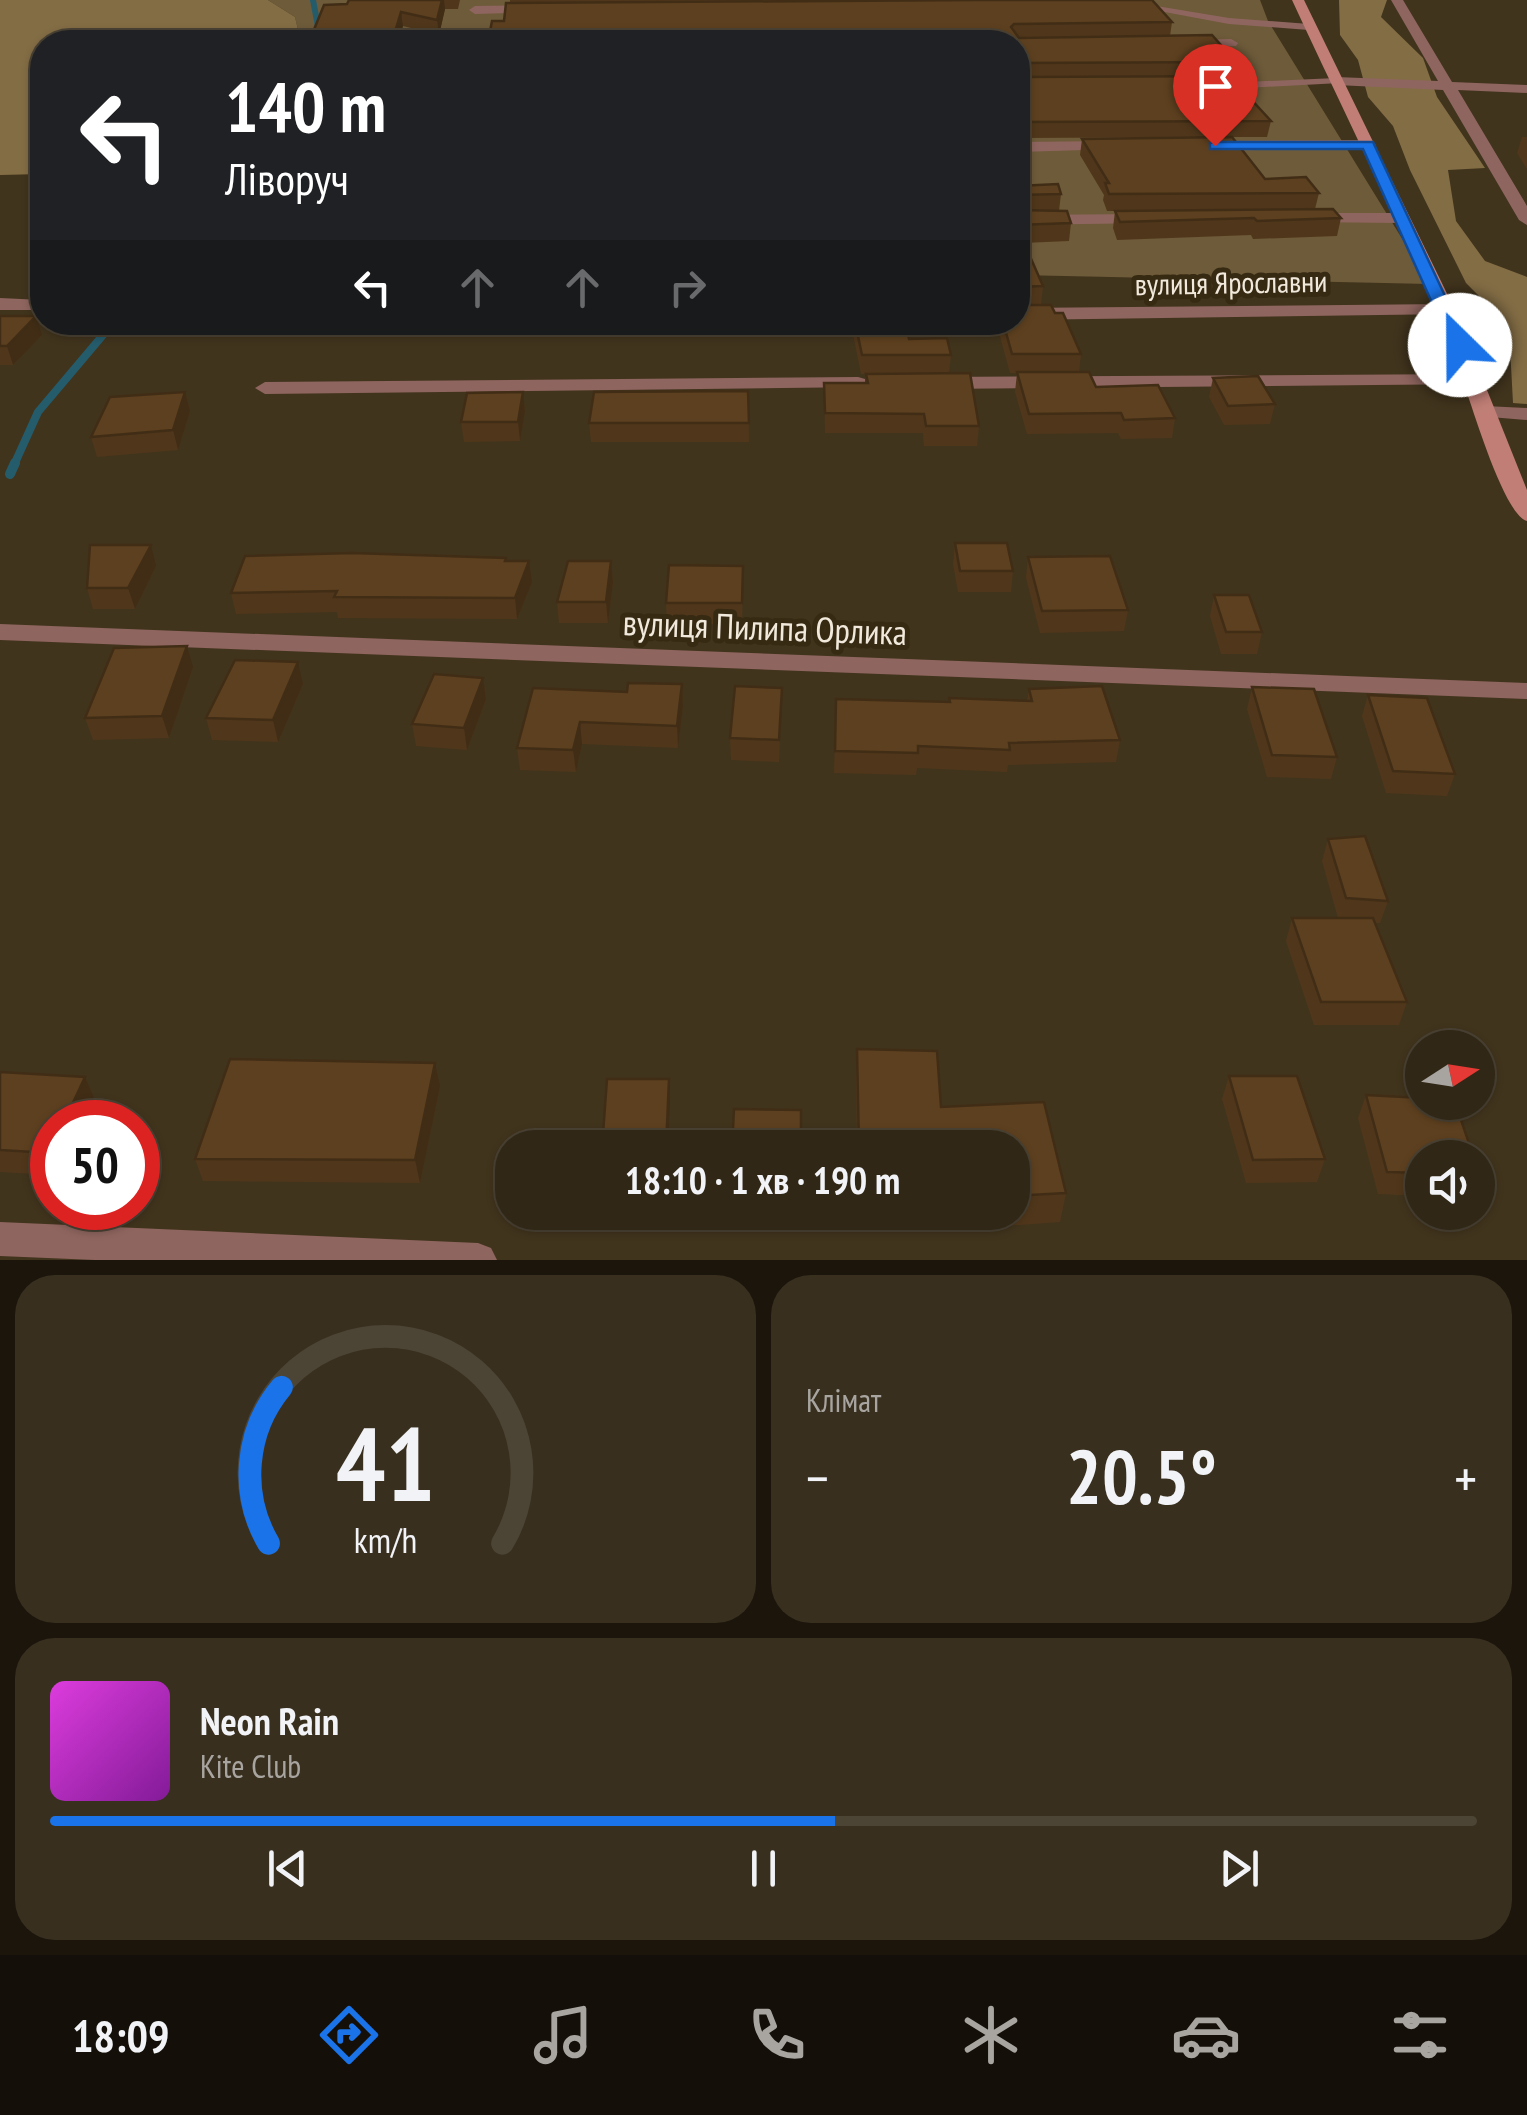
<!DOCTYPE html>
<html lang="uk">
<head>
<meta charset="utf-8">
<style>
  :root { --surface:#312716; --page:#392f1f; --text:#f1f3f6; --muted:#a8a5a1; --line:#4c4435; --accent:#1a73e8 }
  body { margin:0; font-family:"PT Sans Narrow",sans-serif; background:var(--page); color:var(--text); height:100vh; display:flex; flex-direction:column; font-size:38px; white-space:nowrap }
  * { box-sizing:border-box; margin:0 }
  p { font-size:32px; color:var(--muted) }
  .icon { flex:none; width:55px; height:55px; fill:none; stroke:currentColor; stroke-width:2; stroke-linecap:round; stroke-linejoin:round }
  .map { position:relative; height:1260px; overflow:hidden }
  .drawer { display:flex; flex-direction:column; gap:15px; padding:15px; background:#1b150c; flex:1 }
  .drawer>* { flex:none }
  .guide { position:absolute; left:30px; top:30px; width:1000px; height:305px; border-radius:40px; box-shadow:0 2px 8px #0004,0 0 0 2px var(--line); background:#202124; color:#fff; overflow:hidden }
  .needle { width:65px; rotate:78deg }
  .fabs { position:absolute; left:1405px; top:1030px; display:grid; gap:20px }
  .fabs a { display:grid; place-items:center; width:90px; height:90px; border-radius:50%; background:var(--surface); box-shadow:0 2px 8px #0004,0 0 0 2px var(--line); font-size:50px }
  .speed { position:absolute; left:30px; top:1100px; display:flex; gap:20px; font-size:50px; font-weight:700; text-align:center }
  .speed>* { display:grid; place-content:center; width:130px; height:130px; border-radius:50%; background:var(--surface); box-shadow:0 2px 8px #0004,0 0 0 2px var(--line); line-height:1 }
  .speed .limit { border:15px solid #d22; background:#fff; color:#111 }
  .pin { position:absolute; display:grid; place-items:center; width:85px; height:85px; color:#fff; margin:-102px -42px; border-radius:50% 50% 50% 0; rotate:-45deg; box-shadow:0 0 10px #0007 }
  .pin .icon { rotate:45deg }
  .me { position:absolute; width:110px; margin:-55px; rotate:337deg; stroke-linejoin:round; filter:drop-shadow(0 0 8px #0008) }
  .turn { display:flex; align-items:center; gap:35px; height:210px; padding:0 30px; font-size:45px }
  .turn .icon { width:130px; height:130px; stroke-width:2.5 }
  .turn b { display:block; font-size:70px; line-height:85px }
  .lanes { display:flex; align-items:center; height:95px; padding:0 30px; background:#0003; justify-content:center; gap:50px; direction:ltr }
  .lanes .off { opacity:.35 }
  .big { font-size:75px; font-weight:700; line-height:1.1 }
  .drawer .widget { flex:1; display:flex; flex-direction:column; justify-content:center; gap:15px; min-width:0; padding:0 35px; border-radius:40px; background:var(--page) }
  .drawer .dial { align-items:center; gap:0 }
  .dial svg { height:260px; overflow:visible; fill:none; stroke:var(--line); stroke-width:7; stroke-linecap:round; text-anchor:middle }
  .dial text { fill:var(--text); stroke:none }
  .song { display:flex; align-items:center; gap:30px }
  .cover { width:120px; height:120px; border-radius:15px; background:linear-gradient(135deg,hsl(300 70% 55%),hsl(290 70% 35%)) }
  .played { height:10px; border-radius:5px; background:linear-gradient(90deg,var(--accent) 55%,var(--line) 55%) }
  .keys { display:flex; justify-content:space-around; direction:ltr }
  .heat { display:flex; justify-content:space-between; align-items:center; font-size:55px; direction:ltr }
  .drawer .tiles { flex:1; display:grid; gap:15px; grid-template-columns:1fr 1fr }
  .widget:last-child { grid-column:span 2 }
  .trip { position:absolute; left:495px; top:1130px; width:535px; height:100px; border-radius:40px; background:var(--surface); box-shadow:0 2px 8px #0004,0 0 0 2px var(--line); font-weight:700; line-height:100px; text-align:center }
  .tabs { display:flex; height:160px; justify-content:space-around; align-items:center; background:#141009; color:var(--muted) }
  .tabs .icon { width:70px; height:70px }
  .tabs .on { color:var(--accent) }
  .tabs b { font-size:45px; color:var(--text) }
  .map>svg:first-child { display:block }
</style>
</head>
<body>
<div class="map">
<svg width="1527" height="1260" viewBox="0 0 1527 1260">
  <rect width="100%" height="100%" fill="#41341d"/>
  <!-- green -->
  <path fill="#6e5b3a" d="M 268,0 L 1260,0 L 1268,21 L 1430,284 L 1018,275 L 1018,42 L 294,42 L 299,34 L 295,17 Z"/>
  <!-- forest -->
  <g fill="#836d45">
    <path d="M 0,0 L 268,0 L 295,17 L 299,34 L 294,42 L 42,42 L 42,174 L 0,175 Z"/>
    <path d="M 1339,0 L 1387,0 L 1381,17 L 1423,58 L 1437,97 L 1485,168 L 1448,170 L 1456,221 L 1485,261 L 1527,277 L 1527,404 L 1513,403 L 1510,347 L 1492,309 L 1466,283 L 1410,170 L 1393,126 L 1368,97 L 1358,60 L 1340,35 Z"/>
  </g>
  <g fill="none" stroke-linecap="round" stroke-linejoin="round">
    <!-- stream-far2 -->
    <path stroke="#255c6c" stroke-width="6" d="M 313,0 L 320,37 L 315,42"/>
    <!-- stream-far1 -->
    <path stroke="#255c6c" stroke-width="8" d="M 14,465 L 38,412 L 114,322"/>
    <!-- stream -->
    <path stroke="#255c6c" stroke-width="10" d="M 10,474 L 15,463"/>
    <!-- lane -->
    <g fill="#8f655f" fill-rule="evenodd">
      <path d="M 1100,0 L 1120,0 L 1229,18 L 1309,24 L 1314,27 L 1309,30 L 1229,24 Z"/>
      <path d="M 1336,78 L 1341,81 L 1340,83 L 1245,88 L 1240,85 L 1245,82 Z"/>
    </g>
    <!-- street -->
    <g fill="#8f655f" fill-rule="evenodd">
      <path d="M 1391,0 L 1403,0 L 1452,82 L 1527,85 L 1527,93 L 1458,90 L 1527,206 L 1527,225 L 1519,220 L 1443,90 L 1336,85 L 1329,81 L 1336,77 L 1438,81 Z"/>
      <path d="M 536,5 L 542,9 L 541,12 L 475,14 L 469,10 L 475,6 Z"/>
      <path d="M 1231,39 L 1238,43 L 1236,46 L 1186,48 L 1179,44 L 1186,40 Z"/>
      <path d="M 1368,140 L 1376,145 L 1373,148 L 1208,151 L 1200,146 L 1208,141 Z"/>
      <path d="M 1113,141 L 1118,143 L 1118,149 L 1018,152 L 1018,142 Z"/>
      <path d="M 1310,213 L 1400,213 L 1408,218 L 1400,223 L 1304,222 L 1304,214 Z"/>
      <path d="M 1145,214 L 1153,219 L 1151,223 L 1018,225 L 1018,215 Z"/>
      <path d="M 0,298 L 42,300 L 42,310 L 0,310 Z"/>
      <path d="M 1446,304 L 1453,306 L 1453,314 L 1018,320 L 1018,308 Z"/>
      <path d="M 1473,374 L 1483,380 L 1480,384 L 938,389 L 928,383 L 938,377 Z"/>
      <path d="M 858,377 L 865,379 L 865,387 L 265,394 L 255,388 L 265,382 Z"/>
      <path d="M 1485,406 L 1527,408 L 1527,420 L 1478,416 L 1475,412 L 1478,408 Z"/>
      <path d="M 0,624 L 1527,683 L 1527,699 L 0,640 Z"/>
      <path d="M 0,1222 L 478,1243 L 491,1248 L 497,1260 L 95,1260 L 0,1256 Z"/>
    </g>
    <!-- secondary -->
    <path fill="#c07e76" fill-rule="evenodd" d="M 1292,0 L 1304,0 L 1455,310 L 1527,490 L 1527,521 C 1506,516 1477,422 1469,399 C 1420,262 1353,132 1292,0 Z"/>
  </g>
  <!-- wall -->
  <g fill="#50371b">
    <path d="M 349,0 L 460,0 L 458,9 L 445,9 L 439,35 L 403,26 L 398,42 L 312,42 L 311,37 L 347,4 Z"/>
    <path d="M 510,0 L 1152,0 L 1172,22 L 1170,36 L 1236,62 L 1234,76 L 1255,83 L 1252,99 L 1251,99 L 1271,121 L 1267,137 L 1232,137 L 1265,179 L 1319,193 L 1315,209 L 1341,218 L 1337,236 L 1253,239 L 1251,235 L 1117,240 L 1113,228 L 1115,211 L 1107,211 L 1103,200 L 1104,195 L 1080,155 L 1082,139 L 1230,137 L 1018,138 L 1018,42 L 711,2 L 510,2 Z"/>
    <path d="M 1522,137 L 1527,137 L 1527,169 L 1517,153 Z"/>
    <path d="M 1018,186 L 1061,194 L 1059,211 L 1071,223 L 1069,241 L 1023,243 L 1043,286 L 1041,304 L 1020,305 L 1055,313 L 1081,354 L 1079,372 L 1096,387 L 1175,418 L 1172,438 L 1121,439 L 1118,433 L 1027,434 L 1015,392 L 1017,373 L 1010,373 L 996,322 L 1018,322 Z"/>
    <path d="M 0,316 L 42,335 L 13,365 L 0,365 Z"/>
    <path d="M 854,322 L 905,322 L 909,339 L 951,355 L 949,373 L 979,426 L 977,446 L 924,446 L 923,433 L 825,433 L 824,383 L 865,383 L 866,374 L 861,374 L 853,334 Z"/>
    <path d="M 1213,378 L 1275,404 L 1270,424 L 1224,425 L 1209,397 Z"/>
    <path d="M 748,391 L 749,442 L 591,442 L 589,423 Z"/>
    <path d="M 185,392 L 190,411 L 178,450 L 97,457 L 91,437 Z"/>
    <path d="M 523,392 L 525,411 L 520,441 L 464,442 L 461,422 Z"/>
    <path d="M 955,543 L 1013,571 L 1011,592 L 958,592 L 953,564 Z"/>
    <path d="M 1028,557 L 1128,610 L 1124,631 L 1040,633 L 1026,578 Z"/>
    <path d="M 506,558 L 506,561 L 532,582 L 517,619 L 338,618 L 337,612 L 236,614 L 231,593 Z"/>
    <path d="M 611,561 L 613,582 L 608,623 L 559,623 L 557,602 Z"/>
    <path d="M 156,566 L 135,609 L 93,609 L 87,588 Z"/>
    <path d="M 743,587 L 742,624 L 667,624 L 666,603 Z"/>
    <path d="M 1214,595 L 1262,632 L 1257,654 L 1221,654 L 1210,616 Z"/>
    <path d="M 193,667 L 169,738 L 93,740 L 85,718 Z"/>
    <path d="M 483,678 L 486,699 L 467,750 L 416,746 L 412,724 Z"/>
    <path d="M 303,684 L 278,742 L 212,740 L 206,718 Z"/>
    <path d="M 682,684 L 683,706 L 678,748 L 582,744 L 576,772 L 520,770 L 517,748 L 627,692 Z"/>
    <path d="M 1252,687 L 1337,757 L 1331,779 L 1267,777 L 1247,709 Z"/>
    <path d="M 782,688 L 779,762 L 731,760 L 730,738 Z"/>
    <path d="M 1029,689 L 1120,740 L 1116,762 L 1008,765 L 1007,772 L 917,768 L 916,775 L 834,773 L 836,699 L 949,702 L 1027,701 Z"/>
    <path d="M 1368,695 L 1455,774 L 1447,796 L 1386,793 L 1362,716 Z"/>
    <path d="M 1328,839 L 1388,901 L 1380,923 L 1375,923 L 1407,1002 L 1399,1025 L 1314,1025 L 1286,941 L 1292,918 L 1338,918 L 1322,861 Z"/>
    <path d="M 857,1049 L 937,1051 L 941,1107 L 1044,1102 L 1066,1193 L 1060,1222 L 990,1227 L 988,1219 L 858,1216 L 858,1212 L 1012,1212 L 1012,1148 L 857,1148 L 856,1079 Z"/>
    <path d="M 0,1072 L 85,1077 L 95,1100 L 52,1122 L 52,1175 L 0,1172 Z"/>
    <path d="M 1229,1076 L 1325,1159 L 1317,1182 L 1246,1183 L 1222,1099 Z"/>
    <path d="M 440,1086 L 420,1183 L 203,1181 L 195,1159 Z"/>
    <path d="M 1366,1095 L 1422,1158 L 1422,1196 L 1378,1194 L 1358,1118 Z"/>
  </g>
  <!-- shaded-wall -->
  <g fill="#412d16">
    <path d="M 442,0 L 444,0 L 445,9 L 439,35 L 437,20 Z"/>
    <path d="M 401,12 L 403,26 L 398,42 L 392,42 Z"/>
    <path d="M 36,316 L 42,335 L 13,365 L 7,346 Z"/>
    <path d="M 185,392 L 190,411 L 178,450 L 173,430 Z"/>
    <path d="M 523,392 L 525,411 L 520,441 L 518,422 Z"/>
    <path d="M 151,545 L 156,566 L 135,609 L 128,588 Z"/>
    <path d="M 529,561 L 532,582 L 517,619 L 515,598 Z"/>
    <path d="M 611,561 L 613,582 L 608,623 L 606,602 Z"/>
    <path d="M 187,646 L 193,667 L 169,738 L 162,716 Z"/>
    <path d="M 298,662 L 303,684 L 278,742 L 273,720 Z"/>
    <path d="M 483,678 L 486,699 L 467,750 L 464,728 Z"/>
    <path d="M 682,684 L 683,706 L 678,748 L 677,726 Z"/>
    <path d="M 580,722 L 582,744 L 576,772 L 573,750 Z"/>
    <path d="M 435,1063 L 440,1086 L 420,1183 L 415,1160 Z"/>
    <path d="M 85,1077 L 95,1100 L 84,1122 L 64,1122 Z"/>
    <path d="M 669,1079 L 670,1102 L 668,1148 L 666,1148 Z"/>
  </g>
  <!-- building -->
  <g fill="#5d401f" stroke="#412d16" stroke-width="2.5">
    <path d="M 349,0 L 442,0 L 437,20 L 401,12 L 392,42 L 314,42 L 317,36 L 311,37 L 324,5 L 347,4 Z"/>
    <path d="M 979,0 L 1152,0 L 1172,22 L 1014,24 L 1011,27 L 1019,38 L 1212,35 L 1236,62 L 1019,63 L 1018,74 L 1018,42 L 488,42 L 492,21 L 504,21 L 506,3 Z"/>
    <path d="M 1249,76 L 1255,83 L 1237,84 L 1271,121 L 1020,122 L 1018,125 L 1018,77 Z"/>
    <path d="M 1232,137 L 1265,179 L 1306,177 L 1319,193 L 1109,194 L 1105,183 L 1109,183 L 1082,139 Z"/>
    <path d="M 1058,184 L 1061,194 L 1018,195 L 1018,186 Z"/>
    <path d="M 1333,209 L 1341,218 L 1257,221 L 1254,218 L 1120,222 L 1115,211 Z"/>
    <path d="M 1018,210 L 1067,211 L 1071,223 L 1018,225 Z"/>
    <path d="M 1018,229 L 1043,286 L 1018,287 Z"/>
    <path d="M 1018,303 L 1020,305 L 1051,305 L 1055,313 L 1063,313 L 1081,354 L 1012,354 L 1003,322 L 1018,322 Z"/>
    <path d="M 0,316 L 36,316 L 7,346 L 0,346 Z"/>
    <path d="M 855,322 L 905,322 L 909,339 L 947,338 L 951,355 L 862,355 Z"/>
    <path d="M 1017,372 L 1089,372 L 1096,387 L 1158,385 L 1175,418 L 1124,420 L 1121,413 L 1029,414 Z"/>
    <path d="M 970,373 L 979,426 L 926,426 L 924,414 L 825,413 L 824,383 L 868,383 L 866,374 Z"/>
    <path d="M 1258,376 L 1275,404 L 1228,406 L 1213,378 Z"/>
    <path d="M 748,391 L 749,423 L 589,423 L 594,392 Z"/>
    <path d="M 185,392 L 173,430 L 91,437 L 110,397 Z"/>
    <path d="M 523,392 L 518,422 L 461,422 L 467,393 Z"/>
    <path d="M 955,543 L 1007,543 L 1013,571 L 960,571 Z"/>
    <path d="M 90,545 L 151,545 L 128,588 L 87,588 Z"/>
    <path d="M 352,553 L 506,558 L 505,561 L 529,561 L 515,598 L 334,597 L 337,591 L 231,593 L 245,556 Z"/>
    <path d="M 1110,556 L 1128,610 L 1042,611 L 1028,557 Z"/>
    <path d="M 568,561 L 611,561 L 606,602 L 557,602 Z"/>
    <path d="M 669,565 L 743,566 L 742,603 L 666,603 Z"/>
    <path d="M 1214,595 L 1249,595 L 1262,632 L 1226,632 Z"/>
    <path d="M 187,646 L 162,716 L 85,718 L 114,648 Z"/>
    <path d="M 235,660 L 298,662 L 273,720 L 206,718 Z"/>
    <path d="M 434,674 L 483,678 L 464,728 L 412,724 Z"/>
    <path d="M 628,683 L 682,684 L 677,726 L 580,722 L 573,750 L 517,748 L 533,688 L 627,692 Z"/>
    <path d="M 735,686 L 782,688 L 779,740 L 730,738 Z"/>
    <path d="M 1102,686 L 1120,740 L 1009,743 L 1010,750 L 918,746 L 918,753 L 835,751 L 836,699 L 950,702 L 949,698 L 1032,701 L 1029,689 Z"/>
    <path d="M 1252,687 L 1314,689 L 1337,757 L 1272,755 Z"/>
    <path d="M 1368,695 L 1427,698 L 1455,774 L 1393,771 Z"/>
    <path d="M 1365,836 L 1388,901 L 1346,898 L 1328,839 Z"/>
    <path d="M 1292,918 L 1373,918 L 1407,1002 L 1321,1002 Z"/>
    <path d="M 857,1049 L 937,1051 L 941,1107 L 1044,1102 L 1066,1193 L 1012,1196 L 1012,1148 L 859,1148 Z"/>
    <path d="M 230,1059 L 435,1063 L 415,1160 L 195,1159 Z"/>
    <path d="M 0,1072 L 85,1077 L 64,1122 L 52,1122 L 52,1148 L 50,1153 L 0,1150 Z"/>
    <path d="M 1229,1076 L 1297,1076 L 1325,1159 L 1253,1160 Z"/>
    <path d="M 607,1079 L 669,1079 L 666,1148 L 602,1148 Z"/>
    <path d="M 1366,1095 L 1422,1098 L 1422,1102 L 1455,1102 L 1474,1158 L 1422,1158 L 1422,1173 L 1387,1172 Z"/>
    <path d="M 734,1109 L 801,1110 L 801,1148 L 732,1148 Z"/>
  </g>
  <!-- route -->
  <path fill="#1a73e8" stroke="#114b97" stroke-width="2.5" d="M 1215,142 L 1373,142 L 1468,345 L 1466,349 L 1453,349 L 1451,345 L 1363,149 L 1210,149 L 1210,143 Z"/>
  <g text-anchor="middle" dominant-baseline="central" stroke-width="10" stroke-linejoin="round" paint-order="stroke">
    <!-- far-street labels -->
    <g font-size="30" fill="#f1e9db" stroke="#372a13">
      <text transform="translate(1231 282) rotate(-1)">вулиця Ярославни</text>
    </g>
    <!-- street labels -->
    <g font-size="35" fill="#f1e9db" stroke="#372a13">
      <text transform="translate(765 627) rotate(2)">вулиця Пилипа Орлика</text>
    </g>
  </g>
</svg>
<div class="fabs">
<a><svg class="needle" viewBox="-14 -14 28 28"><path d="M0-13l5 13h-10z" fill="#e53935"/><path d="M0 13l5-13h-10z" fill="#a8a5a1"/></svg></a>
<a><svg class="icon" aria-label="sound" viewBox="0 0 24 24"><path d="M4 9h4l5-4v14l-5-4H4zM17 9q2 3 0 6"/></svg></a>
</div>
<div class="speed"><div class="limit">50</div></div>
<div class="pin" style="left:1215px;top:146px;background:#d93025"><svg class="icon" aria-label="arrive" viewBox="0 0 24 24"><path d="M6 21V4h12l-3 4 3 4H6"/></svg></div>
<svg class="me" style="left:1460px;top:345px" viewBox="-20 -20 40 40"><circle r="19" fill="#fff"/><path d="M0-13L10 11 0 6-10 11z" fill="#1a73e8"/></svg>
<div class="trip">18:10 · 1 хв · 190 m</div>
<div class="guide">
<div class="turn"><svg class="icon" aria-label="left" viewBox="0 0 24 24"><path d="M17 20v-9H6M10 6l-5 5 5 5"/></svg><div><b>140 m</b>Ліворуч</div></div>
<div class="lanes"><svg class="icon" aria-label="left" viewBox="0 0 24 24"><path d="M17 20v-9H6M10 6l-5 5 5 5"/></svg><svg class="icon off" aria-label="ahead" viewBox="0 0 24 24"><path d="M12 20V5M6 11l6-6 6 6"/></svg><svg class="icon off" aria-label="ahead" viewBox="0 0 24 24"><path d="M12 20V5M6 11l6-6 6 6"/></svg><svg class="icon off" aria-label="right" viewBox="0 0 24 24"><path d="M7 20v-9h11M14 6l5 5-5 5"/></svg></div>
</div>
</div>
<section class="drawer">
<div class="tiles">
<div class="widget dial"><svg viewBox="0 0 100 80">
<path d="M14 69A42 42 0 1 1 86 69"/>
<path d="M14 69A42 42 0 0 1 18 21" stroke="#1a73e8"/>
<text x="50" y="56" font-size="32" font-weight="700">41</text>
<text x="50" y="72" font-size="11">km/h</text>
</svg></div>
<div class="widget"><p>Клімат</p>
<div class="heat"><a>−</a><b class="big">20.5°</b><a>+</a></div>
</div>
<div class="widget">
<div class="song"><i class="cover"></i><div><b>Neon Rain</b><p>Kite Club</p></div></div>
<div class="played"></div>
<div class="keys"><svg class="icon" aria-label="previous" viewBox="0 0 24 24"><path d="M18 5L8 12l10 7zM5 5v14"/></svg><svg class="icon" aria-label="pause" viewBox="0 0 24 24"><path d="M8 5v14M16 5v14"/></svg><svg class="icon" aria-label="next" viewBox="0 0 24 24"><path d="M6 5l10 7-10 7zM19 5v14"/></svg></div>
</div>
</div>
</section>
<nav class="tabs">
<b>18:09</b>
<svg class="icon on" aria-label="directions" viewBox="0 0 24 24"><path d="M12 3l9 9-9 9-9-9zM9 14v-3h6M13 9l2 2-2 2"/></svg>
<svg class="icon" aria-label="music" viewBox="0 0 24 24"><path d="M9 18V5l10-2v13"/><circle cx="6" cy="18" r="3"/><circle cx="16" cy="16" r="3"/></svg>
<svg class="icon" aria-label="phone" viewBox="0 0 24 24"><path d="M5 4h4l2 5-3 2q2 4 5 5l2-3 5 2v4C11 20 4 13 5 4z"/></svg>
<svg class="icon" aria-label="climate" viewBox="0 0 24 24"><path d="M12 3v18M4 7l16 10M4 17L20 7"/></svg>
<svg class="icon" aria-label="car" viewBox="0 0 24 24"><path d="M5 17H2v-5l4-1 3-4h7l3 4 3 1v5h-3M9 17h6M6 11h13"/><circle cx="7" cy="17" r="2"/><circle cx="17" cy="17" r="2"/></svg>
<svg class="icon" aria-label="filters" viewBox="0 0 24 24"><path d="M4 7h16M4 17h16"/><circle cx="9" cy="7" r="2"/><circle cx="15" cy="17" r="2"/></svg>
</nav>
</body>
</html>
